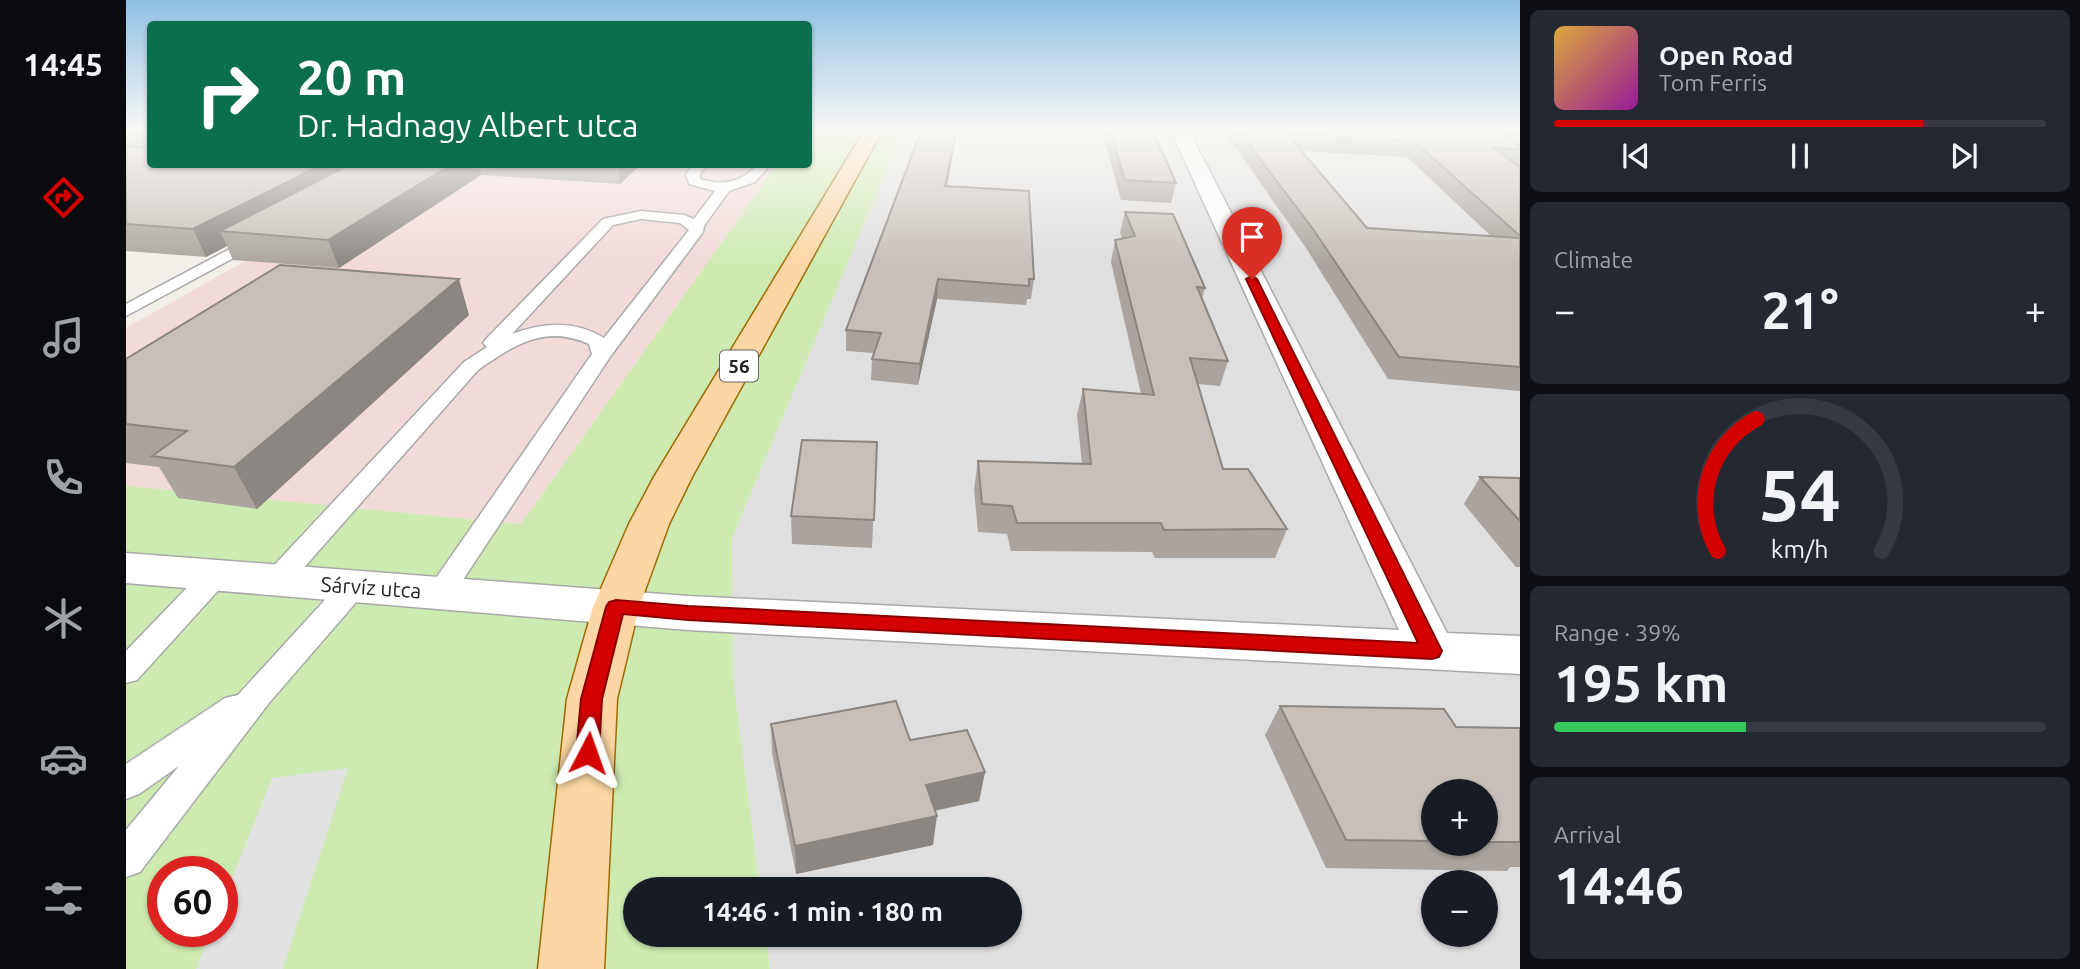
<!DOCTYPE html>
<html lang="en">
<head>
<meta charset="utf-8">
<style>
  :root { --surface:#171b24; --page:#242831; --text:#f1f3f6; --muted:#9ea1a6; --line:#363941; --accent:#d40000 }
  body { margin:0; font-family:Ubuntu,sans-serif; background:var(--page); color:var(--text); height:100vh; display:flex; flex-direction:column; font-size:26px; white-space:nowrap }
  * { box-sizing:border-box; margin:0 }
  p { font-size:23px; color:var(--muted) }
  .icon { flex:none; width:38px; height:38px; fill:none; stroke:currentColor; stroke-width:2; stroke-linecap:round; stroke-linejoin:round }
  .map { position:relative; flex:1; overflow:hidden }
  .details { display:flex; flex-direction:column; gap:10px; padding:10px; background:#0d0f14; width:560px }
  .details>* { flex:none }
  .guide { position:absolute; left:21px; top:21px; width:665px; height:147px; border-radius:7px; box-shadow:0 2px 5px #0004; background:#0b6e4f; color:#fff; overflow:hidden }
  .fabs { position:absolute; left:1295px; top:779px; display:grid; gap:14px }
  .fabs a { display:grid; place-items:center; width:77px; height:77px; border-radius:50%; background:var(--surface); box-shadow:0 2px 5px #0004; font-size:35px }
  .speed { position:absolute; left:21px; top:856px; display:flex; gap:14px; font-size:35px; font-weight:700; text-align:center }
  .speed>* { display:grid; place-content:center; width:91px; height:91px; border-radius:50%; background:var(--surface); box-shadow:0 2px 5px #0004; line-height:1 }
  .speed .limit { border:10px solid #d22; background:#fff; color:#111 }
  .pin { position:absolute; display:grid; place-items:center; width:60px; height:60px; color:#fff; margin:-72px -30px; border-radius:50% 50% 50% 0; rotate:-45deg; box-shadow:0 0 7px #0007 }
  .pin .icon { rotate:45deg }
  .me { position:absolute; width:77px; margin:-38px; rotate:4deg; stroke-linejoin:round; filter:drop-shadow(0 0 5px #0008) }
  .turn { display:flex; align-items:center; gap:24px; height:147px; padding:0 35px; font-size:32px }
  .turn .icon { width:91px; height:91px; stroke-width:2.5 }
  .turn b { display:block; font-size:49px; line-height:60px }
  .big { font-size:52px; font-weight:700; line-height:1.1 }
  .details .tile { flex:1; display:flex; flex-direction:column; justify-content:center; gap:10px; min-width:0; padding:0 24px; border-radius:10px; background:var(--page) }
  .details .dial { align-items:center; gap:0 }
  .dial svg { height:182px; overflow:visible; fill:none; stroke:var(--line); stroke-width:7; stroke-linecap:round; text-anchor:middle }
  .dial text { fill:var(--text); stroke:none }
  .song { display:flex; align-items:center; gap:21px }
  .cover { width:84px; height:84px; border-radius:10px; background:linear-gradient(135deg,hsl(40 70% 55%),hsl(300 70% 35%)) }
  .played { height:7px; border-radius:4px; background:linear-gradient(90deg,var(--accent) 75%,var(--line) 75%) }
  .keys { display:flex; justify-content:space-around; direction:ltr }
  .heat { display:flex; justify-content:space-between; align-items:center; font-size:38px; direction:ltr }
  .charge { height:10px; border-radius:5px; background:linear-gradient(90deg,#34c759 39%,var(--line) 0) }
  .trip { position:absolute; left:497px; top:877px; width:399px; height:70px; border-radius:35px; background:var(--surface); box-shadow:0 2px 5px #0004; font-weight:700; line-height:70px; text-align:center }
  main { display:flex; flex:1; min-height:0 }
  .menu { display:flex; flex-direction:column; width:126px; justify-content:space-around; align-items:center; background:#090b0e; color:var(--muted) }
  .menu .icon { width:49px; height:49px }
  .menu .on { color:var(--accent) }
  .menu b { font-size:32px; color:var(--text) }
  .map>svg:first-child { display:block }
</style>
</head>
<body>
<main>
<nav class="menu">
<b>14:45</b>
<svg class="icon on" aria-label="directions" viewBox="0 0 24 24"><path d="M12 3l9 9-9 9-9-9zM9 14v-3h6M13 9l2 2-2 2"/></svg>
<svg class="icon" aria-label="music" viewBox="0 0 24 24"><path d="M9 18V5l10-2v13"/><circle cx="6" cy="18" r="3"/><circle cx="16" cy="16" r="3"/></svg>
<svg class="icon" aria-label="phone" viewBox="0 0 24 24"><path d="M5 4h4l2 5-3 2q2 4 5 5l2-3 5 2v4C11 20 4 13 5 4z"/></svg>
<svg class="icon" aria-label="climate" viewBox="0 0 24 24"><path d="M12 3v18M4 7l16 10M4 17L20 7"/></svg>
<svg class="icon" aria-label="car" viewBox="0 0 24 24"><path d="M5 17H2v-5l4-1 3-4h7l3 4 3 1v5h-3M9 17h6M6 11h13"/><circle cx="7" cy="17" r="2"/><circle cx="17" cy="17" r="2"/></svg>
<svg class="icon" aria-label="filters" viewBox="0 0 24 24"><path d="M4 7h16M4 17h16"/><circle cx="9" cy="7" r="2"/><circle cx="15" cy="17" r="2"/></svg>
</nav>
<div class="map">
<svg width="1394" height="969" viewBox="0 0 1394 969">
  <rect width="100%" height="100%" fill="#f2efe9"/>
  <!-- residential -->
  <path fill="#e0dfdf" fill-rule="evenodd" d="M 777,131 L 1394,131 L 1394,969 L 644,969 L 640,935 L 884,934 L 884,889 L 634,889 L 607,677 L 606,538 ZM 1307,791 L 1360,791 L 1360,844 L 1307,844 ZM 1307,882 L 1360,882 L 1360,934 L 1307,934 Z"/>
  <!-- commercial -->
  <path fill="#f2dad9" d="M 290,165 L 651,165 L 395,524 L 0,486 L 0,328 Z"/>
  <!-- grass -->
  <path fill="#cdebb0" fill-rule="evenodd" d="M 683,131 L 777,131 L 606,538 L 607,677 L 634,889 L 509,889 L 509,934 L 640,935 L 644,969 L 0,969 L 0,486 L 395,524 L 651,165 L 682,164 ZM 37,872 L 96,872 L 96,931 L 37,931 Z"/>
  <!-- parking -->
  <path fill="#e2e2e2" d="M 222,768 L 157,969 L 70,969 L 85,931 L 96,931 L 96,903 L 146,778 Z"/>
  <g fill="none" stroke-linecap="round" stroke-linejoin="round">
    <defs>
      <g id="lane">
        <path d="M 568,164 L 581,164 L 574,174 L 574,179 C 596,186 616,183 632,164 L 645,164 L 629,182 L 603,191 L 578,226 L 577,232 L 484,357 L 325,598 L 315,601 L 305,598 L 301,591 L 466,354 L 463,344 C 419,324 388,345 352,370 L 160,588 L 150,591 L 140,588 L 136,581 L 140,574 L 338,362 L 361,347 L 357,343 L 360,339 L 477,219 L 515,211 L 558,215 L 568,219 L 589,191 L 563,184 L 560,174 ZM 515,219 L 554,223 L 563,230 L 478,338 C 449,320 418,322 386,334 L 487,225 Z"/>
        <path d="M 132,234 L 140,239 L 137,242 L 0,316 L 0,304 Z"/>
        <path d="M 89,566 L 99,569 L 103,576 L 99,583 L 11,680 L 0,683 L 0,651 L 79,569 Z"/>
        <path d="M 228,576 L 238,579 L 242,586 L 238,593 L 143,703 L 14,872 L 0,877 L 0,830 L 53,766 L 13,794 L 0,799 L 0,764 L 99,698 L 112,695 L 218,579 Z"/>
      </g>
      <path id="street" d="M 1045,131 L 1063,131 L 1321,633 L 1394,636 L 1394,674 L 562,630 L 0,583 L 0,553 L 562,596 L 1273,630 Z"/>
      <path id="primary" d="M 738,131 L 756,131 L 566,477 L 543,524 L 513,607 L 491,699 L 478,969 L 412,969 L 441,699 L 467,607 L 503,524 L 528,477 Z"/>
    </defs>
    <!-- lane casing -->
    <use href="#lane" stroke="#a9a9a9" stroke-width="3"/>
    <!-- street casing -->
    <use href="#street" stroke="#a9a9a9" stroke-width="3"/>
    <!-- primary casing -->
    <use href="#primary" stroke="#a06b00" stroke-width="3"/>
    <!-- lane -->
    <use href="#lane" fill="#fff" fill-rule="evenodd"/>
    <!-- street -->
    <use href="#street" fill="#fff" fill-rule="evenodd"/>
    <!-- primary -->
    <use href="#primary" fill="#fcd6a4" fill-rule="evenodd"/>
  </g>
  <!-- wall -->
  <g fill="#aba49e" fill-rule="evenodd">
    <path d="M 0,131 L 24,131 L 24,164 L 515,164 L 494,184 L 355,175 L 213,268 L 107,260 L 101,246 L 80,257 L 0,251 Z"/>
    <path d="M 976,131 L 1027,131 L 1050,183 L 1045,203 L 995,200 Z"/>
    <path d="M 1098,131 L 1372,131 L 1394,146 L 1394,166 L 1393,166 L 1394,167 L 1394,391 L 1262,379 L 1180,248 L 1112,151 L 1112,148 L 1108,147 ZM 1175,151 L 1281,157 L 1365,236 L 1241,228 Z"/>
    <path d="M 1373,131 L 1394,131 L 1394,145 Z"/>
    <path d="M 821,186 L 908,279 L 905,299 L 901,299 L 900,305 L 811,299 L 792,385 L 745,380 L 746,359 L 748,353 L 720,351 L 720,330 Z"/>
    <path d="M 999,212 L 1079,288 L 1076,299 L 1102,361 L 1094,386 L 1072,384 L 1097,469 L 1161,529 L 1149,558 L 1029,558 L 1026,552 L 885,551 L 881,534 L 852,532 L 848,489 L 852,461 L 956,464 L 951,415 L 957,389 L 1015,394 L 985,262 L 989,240 L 996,239 L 994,232 Z"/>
    <path d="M 343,315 L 131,509 L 52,498 L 33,467 L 0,463 L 0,359 Z"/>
    <path d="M 751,442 L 746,548 L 666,544 L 665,516 Z"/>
    <path d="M 1354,477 L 1394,478 L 1394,567 L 1390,567 L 1338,504 Z"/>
    <path d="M 1154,706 L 1330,727 L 1394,728 L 1394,867 L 1384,867 L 1381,871 L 1200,868 L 1139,735 ZM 1307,791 L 1360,791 L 1360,844 L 1307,844 Z"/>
    <path d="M 645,724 L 784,740 L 859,772 L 853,801 L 809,811 L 807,845 L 670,874 L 646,753 Z"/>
  </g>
  <!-- shaded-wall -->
  <g fill="#8b8681">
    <path d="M 830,131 L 831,131 L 818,203 L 819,186 Z"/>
    <path d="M 197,164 L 211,164 L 218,183 L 94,231 L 101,246 L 80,257 L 67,229 Z"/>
    <path d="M 326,164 L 352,164 L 355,175 L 213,268 L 202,240 Z"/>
    <path d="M 492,164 L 515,164 L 494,184 Z"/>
    <path d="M 333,279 L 343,315 L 131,509 L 108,467 Z"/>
    <path d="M 812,279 L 811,299 L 792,385 L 794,364 Z"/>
    <path d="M 859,772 L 853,801 L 796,813 L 800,785 Z"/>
    <path d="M 811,816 L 807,845 L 670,874 L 669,846 Z"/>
  </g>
  <!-- building -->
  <g fill="#c7bfb8" stroke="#8b8681" stroke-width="2">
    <path d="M 0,131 L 24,131 L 24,138 L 15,138 L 13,135 L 0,134 Z"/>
    <path d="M 795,131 L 830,131 L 819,186 L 903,191 L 908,279 L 903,279 L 903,286 L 812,279 L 794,364 L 746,359 L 755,333 L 720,330 Z"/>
    <path d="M 984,131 L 1027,131 L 1050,183 L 999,180 Z"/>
    <path d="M 1112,131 L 1372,131 L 1394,146 L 1394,149 L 1368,148 L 1394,167 L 1394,236 L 1288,141 L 1161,134 L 1241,228 L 1394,238 L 1394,367 L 1273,357 L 1187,229 L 1116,135 L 1120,132 L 1113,132 Z"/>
    <path d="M 0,146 L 24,148 L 24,164 L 197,164 L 67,229 L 0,224 Z"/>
    <path d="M 225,164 L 326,164 L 202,240 L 94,231 Z"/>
    <path d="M 999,212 L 1047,214 L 1079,288 L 1071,287 L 1102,361 L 1064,358 L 1097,469 L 1122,469 L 1161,529 L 1038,530 L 1035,523 L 891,523 L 886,506 L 856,504 L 852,461 L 965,464 L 957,389 L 1028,395 L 989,240 L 1009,236 Z"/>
    <path d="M 154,265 L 333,279 L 108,467 L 26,456 L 61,431 L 0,424 L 0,359 Z"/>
    <path d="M 676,440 L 751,442 L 748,520 L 665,516 Z"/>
    <path d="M 1354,477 L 1394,478 L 1394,521 Z"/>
    <path d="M 770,701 L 784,740 L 841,730 L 859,772 L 800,785 L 811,816 L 669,846 L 645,724 Z"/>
    <path d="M 1154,706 L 1318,709 L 1330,727 L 1394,728 L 1394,842 L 1360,842 L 1360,791 L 1307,791 L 1307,841 L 1220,840 Z"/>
  </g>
  <!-- sky -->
  <linearGradient id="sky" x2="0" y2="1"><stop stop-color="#8fc0e4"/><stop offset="0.49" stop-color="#f9f8f5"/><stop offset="1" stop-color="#f9f8f5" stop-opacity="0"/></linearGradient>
  <rect width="1394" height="266" fill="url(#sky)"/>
  <!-- route -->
  <path fill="#d40000" stroke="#8a0000" stroke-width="2" d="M 1126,276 L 1131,279 L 1316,651 L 1313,657 L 1306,659 L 562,620 L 497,614 L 476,699 L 473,753 L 470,760 L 462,763 L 454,760 L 450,753 L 455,699 L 480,607 L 483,602 L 490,600 L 562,606 L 1292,643 L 1120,279 Z"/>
  <g text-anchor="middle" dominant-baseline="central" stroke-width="6" stroke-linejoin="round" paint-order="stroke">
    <!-- shield labels -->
    <rect fill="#fff" stroke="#646464" stroke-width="2" x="594" y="350.5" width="38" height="31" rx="5"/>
    <g font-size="19" font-weight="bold" fill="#222">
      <text x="613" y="366">56</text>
    </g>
    <!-- street labels -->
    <g font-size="21" fill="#222" stroke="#fff">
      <text transform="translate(245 587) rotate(4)">Sárvíz utca</text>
    </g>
  </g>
</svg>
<div class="fabs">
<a>+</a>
<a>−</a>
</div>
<div class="speed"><div class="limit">60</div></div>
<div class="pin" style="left:1126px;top:279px;background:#d93025"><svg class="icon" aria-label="arrive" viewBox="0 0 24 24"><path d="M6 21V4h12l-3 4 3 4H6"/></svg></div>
<svg class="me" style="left:462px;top:753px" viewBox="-20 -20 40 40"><path d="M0-17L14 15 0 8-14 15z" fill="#d40000" stroke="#fff" stroke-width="4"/></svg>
<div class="trip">14:46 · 1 min · 180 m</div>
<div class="guide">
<div class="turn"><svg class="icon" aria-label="right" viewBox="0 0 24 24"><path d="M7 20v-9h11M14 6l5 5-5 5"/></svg><div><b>20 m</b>Dr. Hadnagy Albert utca</div></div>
</div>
</div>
<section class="details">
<div class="tile">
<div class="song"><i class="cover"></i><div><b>Open Road</b><p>Tom Ferris</p></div></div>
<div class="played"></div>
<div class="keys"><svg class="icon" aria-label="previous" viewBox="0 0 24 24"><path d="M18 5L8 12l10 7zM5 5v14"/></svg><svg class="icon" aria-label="pause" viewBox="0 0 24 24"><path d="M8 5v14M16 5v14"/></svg><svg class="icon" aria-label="next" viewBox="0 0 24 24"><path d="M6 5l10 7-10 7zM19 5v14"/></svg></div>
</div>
<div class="tile"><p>Climate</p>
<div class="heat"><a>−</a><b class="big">21°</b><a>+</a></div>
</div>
<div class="tile dial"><svg viewBox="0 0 100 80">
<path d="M14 69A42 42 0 1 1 86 69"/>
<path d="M14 69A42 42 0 0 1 31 11" stroke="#d40000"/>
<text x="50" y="56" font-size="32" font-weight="700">54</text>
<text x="50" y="72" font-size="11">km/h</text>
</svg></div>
<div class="tile"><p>Range · 39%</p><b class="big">195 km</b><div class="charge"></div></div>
<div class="tile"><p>Arrival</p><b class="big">14:46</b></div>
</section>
</main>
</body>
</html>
